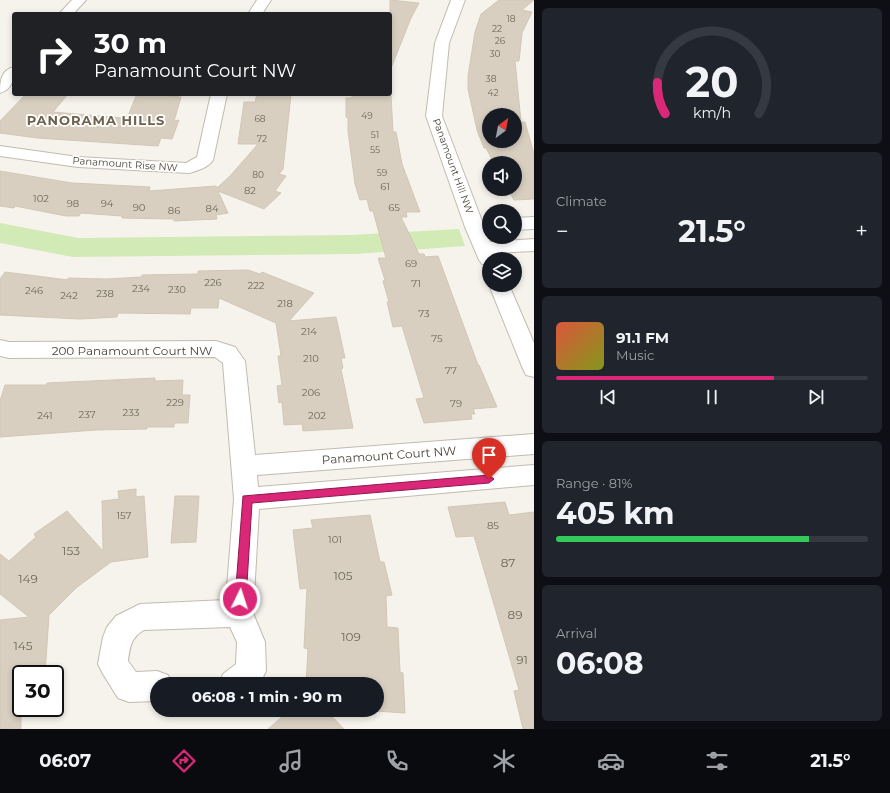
<!DOCTYPE html>
<html lang="en">
<head>
<meta charset="utf-8">
<style>
  :root { --surface:#171b24; --page:#20242c; --text:#f1f3f6; --muted:#9ea1a6; --line:#363941; --accent:#db2777 }
  body { margin:0; font-family:Montserrat,sans-serif; background:var(--page); color:var(--text); height:100vh; display:flex; flex-direction:column; font-size:15px; white-space:nowrap }
  * { box-sizing:border-box; margin:0 }
  p { font-size:13px; color:var(--muted) }
  .icon { flex:none; width:22px; height:22px; fill:none; stroke:currentColor; stroke-width:2; stroke-linecap:round; stroke-linejoin:round }
  .map { position:relative; flex:1; overflow:hidden }
  .drawer { display:flex; flex-direction:column; gap:8px; padding:8px; background:#0d0f14; width:356px }
  .drawer>* { flex:none }
  .top-card { position:absolute; left:12px; top:12px; width:380px; height:84px; border-radius:4px; box-shadow:0 2px 6px #0003; background:#202124; color:#fff; overflow:hidden }
  .needle { width:26px; rotate:32deg }
  .tools { position:absolute; left:482px; top:108px; display:grid; gap:8px }
  .tools a { display:grid; place-items:center; width:40px; height:40px; border-radius:50%; background:var(--surface); box-shadow:0 2px 6px #0003; font-size:20px }
  .speed { position:absolute; left:12px; top:665px; display:flex; gap:8px; font-size:20px; font-weight:700; text-align:center }
  .speed>* { display:grid; place-content:center; width:52px; height:52px; border-radius:50%; background:var(--surface); box-shadow:0 2px 6px #0003; line-height:1 }
  .speed .limit { border:2px solid #111; border-radius:6px; background:#fff; color:#111 }
  .pin { position:absolute; display:grid; place-items:center; width:34px; height:34px; color:#fff; margin:-41px -17px; border-radius:50% 50% 50% 0; rotate:-45deg; box-shadow:0 0 4px #0007 }
  .pin .icon { rotate:45deg }
  .me { position:absolute; width:44px; margin:-22px; rotate:4deg; stroke-linejoin:round; filter:drop-shadow(0 0 3px #0008) }
  .turn { display:flex; align-items:center; gap:14px; height:84px; padding:0 16px; font-size:18px }
  .turn .icon { width:52px; height:52px; stroke-width:2.5 }
  .turn b { display:block; font-size:28px; line-height:34px }
  .big { font-size:30px; font-weight:700; line-height:1.1 }
  .drawer .card { flex:1; display:flex; flex-direction:column; justify-content:center; gap:6px; min-width:0; padding:0 14px; border-radius:6px; background:var(--page) }
  .drawer .dial { align-items:center; gap:0 }
  .dial svg { height:104px; overflow:visible; fill:none; stroke:var(--line); stroke-width:7; stroke-linecap:round; text-anchor:middle }
  .dial text { fill:var(--text); stroke:none }
  .song { display:flex; align-items:center; gap:12px }
  .cover { width:48px; height:48px; border-radius:6px; background:linear-gradient(135deg,hsl(10 70% 55%),hsl(70 70% 35%)) }
  .played { height:4px; border-radius:2px; background:linear-gradient(90deg,var(--accent) 70%,var(--line) 70%) }
  .keys { display:flex; justify-content:space-around; direction:ltr }
  .heat { display:flex; justify-content:space-between; align-items:center; font-size:22px; direction:ltr }
  .charge { height:6px; border-radius:3px; background:linear-gradient(90deg,#34c759 81%,var(--line) 0) }
  .trip { position:absolute; left:150px; top:677px; width:234px; height:40px; border-radius:20px; background:var(--surface); box-shadow:0 2px 6px #0003; font-weight:700; line-height:40px; text-align:center }
  .tab-bar { display:flex; height:64px; justify-content:space-around; align-items:center; background:#090b0e; color:var(--muted) }
  .tab-bar .icon { width:28px; height:28px }
  .tab-bar .current { color:var(--accent) }
  .tab-bar b { font-size:18px; color:var(--text) }
  main { display:flex; flex:1; min-height:0 }
  .map>svg:first-child { display:block }
</style>
</head>
<body>
<main>
<div class="map">
<svg width="534" height="729" viewBox="0 0 534 729">
  <rect width="100%" height="100%" fill="#f6f3ec"/>
  <!-- green -->
  <path fill="#d2eab5" d="M 0,223 L 78,238 L 350,235 L 459,229 L 465,246 L 355,254 L 73,257 L 0,243 Z"/>
  <!-- building -->
  <g fill="#d8cfc1" stroke="#d3c7b4" fill-rule="evenodd">
    <path d="M 390,0 L 419,3 L 411,18 L 391,68 L 390,68 Z"/>
    <path d="M 499,0 L 534,0 L 522,10 L 532,12 L 522,33 L 519,61 L 515,61 L 521,122 L 525,122 L 534,154 L 534,199 L 514,200 L 508,189 L 515,189 L 515,163 L 494,163 L 486,148 L 484,148 L 477,130 L 468,89 L 468,76 L 475,32 L 481,14 ZM 489,115 L 515,115 L 515,141 L 489,141 Z"/>
    <path d="M 26,94 L 68,94 L 53,112 L 123,118 L 123,116 L 128,116 L 136,96 L 170,94 L 169,96 L 181,97 L 174,121 L 179,120 L 172,139 L 161,138 L 158,146 L 37,138 L 0,133 L 0,121 Z"/>
    <path d="M 257,94 L 291,94 L 283,169 L 279,174 L 286,176 L 275,191 L 281,193 L 264,209 L 218,191 L 228,213 L 216,215 L 217,219 L 174,221 L 174,219 L 122,218 L 122,216 L 81,213 L 79,216 L 66,216 L 15,206 L 14,208 L 0,206 L 0,171 L 72,183 L 150,187 L 149,191 L 216,186 L 217,188 L 230,176 L 258,144 L 238,144 L 244,102 L 255,102 Z"/>
    <path d="M 352,94 L 391,95 L 393,132 L 396,132 L 402,164 L 420,212 L 406,212 L 407,217 L 401,217 L 419,254 L 424,254 L 425,257 L 438,256 L 478,365 L 479,365 L 497,407 L 473,409 L 475,414 L 471,414 L 472,419 L 424,423 L 416,399 L 424,398 L 402,326 L 393,327 L 387,302 L 389,302 L 383,281 L 385,280 L 378,258 L 386,258 L 373,211 L 370,211 L 367,199 L 360,200 L 355,184 L 348,131 L 348,118 L 346,117 L 346,98 L 352,98 Z"/>
    <path d="M 248,270 L 260,274 L 262,272 L 314,293 L 289,321 L 336,317 L 345,358 L 341,358 L 343,368 L 341,369 L 353,428 L 303,431 L 302,424 L 284,425 L 282,402 L 279,403 L 277,386 L 282,385 L 278,356 L 281,356 L 276,323 L 219,298 L 218,308 L 191,308 L 190,314 L 118,313 L 117,317 L 80,319 L 0,315 L 0,279 L 5,272 L 68,280 L 68,278 L 107,279 L 142,277 L 142,275 L 198,274 L 198,271 Z"/>
    <path d="M 155,378 L 155,381 L 183,380 L 182,395 L 190,395 L 188,423 L 174,423 L 174,427 L 147,427 L 147,429 L 96,430 L 0,437 L 0,401 L 5,385 L 46,385 L 47,383 Z"/>
    <path d="M 136,489 L 136,497 L 144,496 L 148,557 L 111,562 L 76,588 L 49,615 L 45,674 L 21,674 L 21,729 L 0,729 L 0,620 L 29,617 L 0,594 L 0,554 L 9,561 L 36,537 L 34,534 L 67,511 L 103,551 L 102,501 L 119,499 L 118,491 Z"/>
    <path d="M 175,496 L 199,496 L 196,542 L 171,543 Z"/>
    <path d="M 505,502 L 509,515 L 534,512 L 534,729 L 523,729 L 514,691 L 519,690 L 474,536 L 456,537 L 448,507 Z"/>
    <path d="M 370,515 L 380,562 L 384,562 L 392,595 L 386,596 L 387,627 L 398,628 L 400,672 L 403,673 L 405,713 L 360,710 L 377,710 L 377,684 L 306,684 L 308,649 L 304,648 L 307,588 L 300,589 L 293,530 L 313,528 L 311,520 Z"/>
    <path d="M 290,710 L 326,710 L 344,729 L 268,729 Z"/>
  </g>
  <g fill="none" stroke-linecap="round" stroke-linejoin="round">
    <defs>
      <g id="minor">
        <path d="M 72,0 L 86,0 L 73,14 L 59,14 Z"/>
        <path d="M 257,0 L 271,0 L 262,14 L 248,14 Z"/>
        <path d="M 451,0 L 465,0 L 449,43 L 442,116 L 490,242 L 534,239 L 534,251 L 496,253 L 498,259 L 489,259 L 489,266 L 482,264 L 479,260 L 465,227 L 426,116 L 435,43 Z"/>
        <path d="M 14,67 C 14,78 13,89 0,93 C 0,81 1,70 14,67 Z"/>
        <path d="M 211,94 L 227,94 L 213,160 C 209,167 197,171 189,173 L 78,167 L 0,156 L 0,146 L 78,157 L 186,163 L 197,157 Z"/>
        <path d="M 534,217 L 534,229 L 515,230 L 515,218 Z"/>
        <path d="M 489,285 L 509,285 L 534,343 L 534,377 L 526,375 L 523,369 Z"/>
        <path d="M 0,340 L 9,342 L 216,341 L 235,347 L 245,361 L 255,455 L 534,434 L 534,454 L 257,475 L 258,487 L 534,465 L 534,485 L 259,509 L 253,613 L 265,642 L 266,671 L 261,681 L 258,684 L 219,684 L 223,674 L 236,664 L 237,642 L 230,627 L 144,630 C 131,638 130,646 128,661 L 136,672 L 157,671 L 168,675 L 171,684 L 157,684 L 157,701 L 129,702 L 118,698 L 103,674 L 98,664 L 103,637 L 107,627 L 116,616 L 140,604 L 226,600 L 234,499 L 223,363 L 215,357 L 9,358 L 0,356 Z"/>
      </g>
    </defs>
    <!-- minor casing -->
    <use href="#minor" stroke="#c2bbae" stroke-width="2"/>
    <!-- minor -->
    <use href="#minor" fill="#fff" fill-rule="evenodd"/>
  </g>
  <!-- route -->
  <path fill="#db2777" stroke="#8e194d" d="M 489,475 L 494,479 L 489,483 L 252,503 L 246,599 L 244,603 L 240,604 L 236,603 L 235,599 L 243,496 Z"/>
  <g text-anchor="middle" dominant-baseline="central" stroke-width="3.5" stroke-linejoin="round" paint-order="stroke">
    <!-- far-number labels -->
    <g font-size="9" fill="#6e675b">
      <text x="511" y="18">18</text>
      <text x="497" y="28">22</text>
      <text x="500" y="40">26</text>
      <text x="495" y="53">30</text>
      <text x="491" y="78">38</text>
      <text x="493" y="92">42</text>
      <text x="367" y="115">49</text>
      <text x="260" y="118">68</text>
      <text x="375" y="134">51</text>
      <text x="262" y="138">72</text>
      <text x="375" y="149">55</text>
      <text x="382" y="172">59</text>
      <text x="258" y="174">80</text>
    </g>
    <!-- far-street labels -->
    <g font-size="10" fill="#4b4439" stroke="#fff">
      <text transform="translate(125 164) rotate(4)">Panamount Rise NW</text>
      <text transform="translate(453 166) rotate(70)">Panamount Hill NW</text>
    </g>
    <!-- number labels -->
    <g font-size="10" fill="#6e675b">
      <text x="385" y="186">61</text>
      <text x="250" y="190">82</text>
      <text x="41" y="198">102</text>
      <text x="73" y="203">98</text>
      <text x="107" y="203">94</text>
      <text x="139" y="207">90</text>
      <text x="394" y="207">65</text>
      <text x="212" y="208">84</text>
      <text x="174" y="210">86</text>
      <text x="411" y="263">69</text>
      <text x="213" y="282">226</text>
      <text x="416" y="283">71</text>
      <text x="256" y="285">222</text>
      <text x="141" y="288">234</text>
      <text x="177" y="289">230</text>
      <text x="34" y="290">246</text>
      <text x="105" y="293">238</text>
      <text x="69" y="295">242</text>
      <text x="285" y="303">218</text>
      <text x="424" y="313">73</text>
      <text x="309" y="331">214</text>
      <text x="437" y="338">75</text>
      <text x="311" y="358">210</text>
      <text x="451" y="370">77</text>
      <text x="311" y="392">206</text>
      <text x="175" y="402">229</text>
      <text x="456" y="403">79</text>
      <text x="131" y="412">233</text>
      <text x="87" y="414">237</text>
      <text x="45" y="415">241</text>
      <text x="317" y="415">202</text>
      <text x="124" y="515">157</text>
      <text x="493" y="525">85</text>
      <text x="335" y="539">101</text>
    </g>
    <!-- street labels -->
    <g font-size="12" fill="#4b4439" stroke="#fff">
      <text x="132" y="350">200 Panamount Court NW</text>
      <text transform="translate(389 455) rotate(-4)">Panamount Court NW</text>
    </g>
    <!-- near-number labels -->
    <g font-size="12" fill="#6e675b">
      <text x="71" y="550">153</text>
      <text x="508" y="562">87</text>
      <text x="343" y="575">105</text>
      <text x="28" y="578">149</text>
      <text x="515" y="614">89</text>
      <text x="351" y="636">109</text>
      <text x="23" y="645">145</text>
      <text x="522" y="659">91</text>
    </g>
    <!-- far-district labels -->
    <g font-size="13" font-weight="bold" letter-spacing="1" fill="#6e6250" stroke="#fff">
      <text x="96" y="120">PANORAMA HILLS</text>
    </g>
  </g>
</svg>
<div class="tools">
<a><svg class="needle" viewBox="-14 -14 28 28"><path d="M0-13l5 13h-10z" fill="#e53935"/><path d="M0 13l5-13h-10z" fill="#9ea1a6"/></svg></a>
<a><svg class="icon" aria-label="sound" viewBox="0 0 24 24"><path d="M4 9h4l5-4v14l-5-4H4zM17 9q2 3 0 6"/></svg></a>
<a><svg class="icon" aria-label="search" viewBox="0 0 24 24"><circle cx="10" cy="10" r="6"/><path d="M15 15l6 6"/></svg></a>
<a><svg class="icon" aria-label="layers" viewBox="0 0 24 24"><path d="M12 4l9 5-9 5-9-5zM3 14l9 5 9-5"/></svg></a>
</div>
<div class="speed"><div class="limit">30</div></div>
<div class="pin" style="left:489px;top:479px;background:#d93025"><svg class="icon" aria-label="arrive" viewBox="0 0 24 24"><path d="M6 21V4h12l-3 4 3 4H6"/></svg></div>
<svg class="me" style="left:240px;top:599px" viewBox="-20 -20 40 40"><circle r="17" fill="#db2777" stroke="#fff" stroke-width="3"/><path d="M0-11L8 9 0 5-8 9z" fill="#fff"/></svg>
<div class="trip">06:08 · 1 min · 90 m</div>
<div class="top-card">
<div class="turn"><svg class="icon" aria-label="right" viewBox="0 0 24 24"><path d="M7 20v-9h11M14 6l5 5-5 5"/></svg><div><b>30 m</b>Panamount Court NW</div></div>
</div>
</div>
<section class="drawer">
<div class="card dial"><svg viewBox="0 0 100 80">
<path d="M14 69A42 42 0 1 1 86 69"/>
<path d="M14 69A42 42 0 0 1 8 45" stroke="#db2777"/>
<text x="50" y="56" font-size="32" font-weight="700">20</text>
<text x="50" y="72" font-size="11">km/h</text>
</svg></div>
<div class="card"><p>Climate</p>
<div class="heat"><a>−</a><b class="big">21.5°</b><a>+</a></div>
</div>
<div class="card">
<div class="song"><i class="cover"></i><div><b>91.1 FM</b><p>Music</p></div></div>
<div class="played"></div>
<div class="keys"><svg class="icon" aria-label="previous" viewBox="0 0 24 24"><path d="M18 5L8 12l10 7zM5 5v14"/></svg><svg class="icon" aria-label="pause" viewBox="0 0 24 24"><path d="M8 5v14M16 5v14"/></svg><svg class="icon" aria-label="next" viewBox="0 0 24 24"><path d="M6 5l10 7-10 7zM19 5v14"/></svg></div>
</div>
<div class="card"><p>Range · 81%</p><b class="big">405 km</b><div class="charge"></div></div>
<div class="card"><p>Arrival</p><b class="big">06:08</b></div>
</section>
</main>
<nav class="tab-bar">
<b>06:07</b>
<svg class="icon current" aria-label="directions" viewBox="0 0 24 24"><path d="M12 3l9 9-9 9-9-9zM9 14v-3h6M13 9l2 2-2 2"/></svg>
<svg class="icon" aria-label="music" viewBox="0 0 24 24"><path d="M9 18V5l10-2v13"/><circle cx="6" cy="18" r="3"/><circle cx="16" cy="16" r="3"/></svg>
<svg class="icon" aria-label="phone" viewBox="0 0 24 24"><path d="M5 4h4l2 5-3 2q2 4 5 5l2-3 5 2v4C11 20 4 13 5 4z"/></svg>
<svg class="icon" aria-label="climate" viewBox="0 0 24 24"><path d="M12 3v18M4 7l16 10M4 17L20 7"/></svg>
<svg class="icon" aria-label="car" viewBox="0 0 24 24"><path d="M5 17H2v-5l4-1 3-4h7l3 4 3 1v5h-3M9 17h6M6 11h13"/><circle cx="7" cy="17" r="2"/><circle cx="17" cy="17" r="2"/></svg>
<svg class="icon" aria-label="filters" viewBox="0 0 24 24"><path d="M4 7h16M4 17h16"/><circle cx="9" cy="7" r="2"/><circle cx="15" cy="17" r="2"/></svg>
<b>21.5°</b>
</nav>
</body>
</html>
